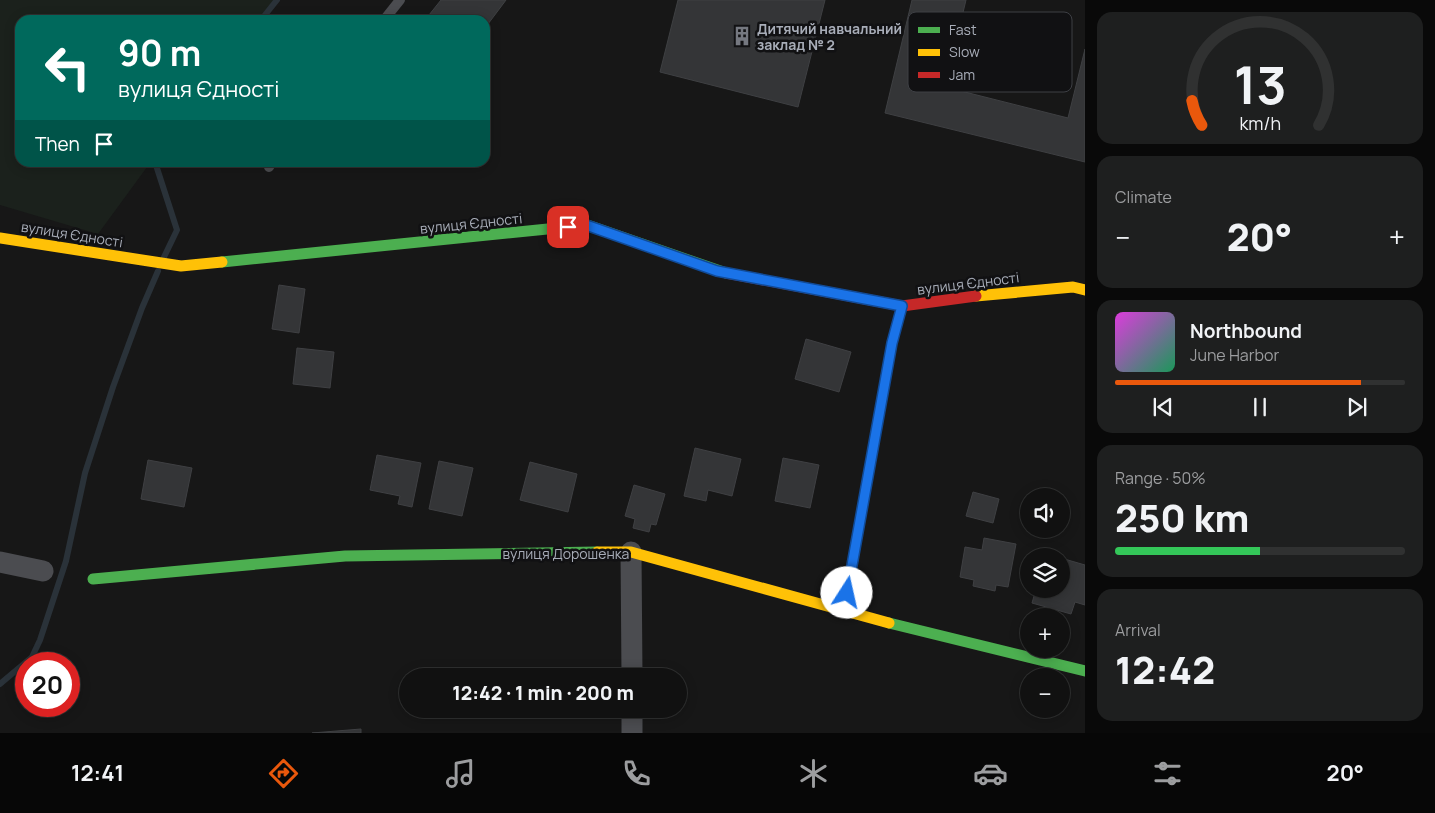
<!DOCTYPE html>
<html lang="en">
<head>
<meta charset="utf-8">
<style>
  :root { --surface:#111; --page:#1e1f1f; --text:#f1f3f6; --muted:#9c9d9f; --line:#303131; --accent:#ea580c }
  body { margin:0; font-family:Manrope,sans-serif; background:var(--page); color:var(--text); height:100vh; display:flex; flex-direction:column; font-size:19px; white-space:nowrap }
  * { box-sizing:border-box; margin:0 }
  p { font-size:16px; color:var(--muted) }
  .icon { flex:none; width:28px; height:28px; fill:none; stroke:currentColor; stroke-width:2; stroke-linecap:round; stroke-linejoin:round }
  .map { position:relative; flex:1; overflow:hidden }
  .sheet { display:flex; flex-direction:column; gap:12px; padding:12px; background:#090909; width:350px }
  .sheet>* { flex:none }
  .top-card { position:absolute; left:15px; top:15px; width:475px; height:152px; border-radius:15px; box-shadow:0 2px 12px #0003,0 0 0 1px var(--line); background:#00695c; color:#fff; overflow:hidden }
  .fabs { position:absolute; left:1020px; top:488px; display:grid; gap:10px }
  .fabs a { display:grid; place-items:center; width:50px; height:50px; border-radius:50%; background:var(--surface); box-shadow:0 2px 12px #0003,0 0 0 1px var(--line); font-size:25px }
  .speed { position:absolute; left:15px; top:652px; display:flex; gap:10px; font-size:25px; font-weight:700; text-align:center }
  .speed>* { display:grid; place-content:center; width:65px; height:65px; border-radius:50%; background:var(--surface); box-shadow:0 2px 12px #0003,0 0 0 1px var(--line); line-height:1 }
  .speed .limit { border:8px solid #d22; background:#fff; color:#111 }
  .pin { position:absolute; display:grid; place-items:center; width:42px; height:42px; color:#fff; margin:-21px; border-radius:10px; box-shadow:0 2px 8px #0006 }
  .me { position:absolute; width:55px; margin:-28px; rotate:10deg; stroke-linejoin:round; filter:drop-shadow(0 0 4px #0008) }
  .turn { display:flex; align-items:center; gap:18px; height:105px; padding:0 20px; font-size:22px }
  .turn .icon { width:65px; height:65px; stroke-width:2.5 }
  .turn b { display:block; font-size:35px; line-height:42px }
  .then { display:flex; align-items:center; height:48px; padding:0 20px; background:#0003; gap:10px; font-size:19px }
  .big { font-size:38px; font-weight:800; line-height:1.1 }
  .sheet .tile { flex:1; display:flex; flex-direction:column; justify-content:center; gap:8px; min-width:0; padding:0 18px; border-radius:15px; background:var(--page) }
  .sheet .dial { align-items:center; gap:0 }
  .dial svg { height:130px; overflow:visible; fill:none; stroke:var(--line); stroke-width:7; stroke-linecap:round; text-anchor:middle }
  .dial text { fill:var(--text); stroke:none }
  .song { display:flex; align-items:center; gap:15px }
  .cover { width:60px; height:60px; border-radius:8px; background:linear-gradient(135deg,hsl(300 70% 55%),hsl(150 70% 35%)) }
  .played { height:5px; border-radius:2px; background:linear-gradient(90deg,var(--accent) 85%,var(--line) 85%) }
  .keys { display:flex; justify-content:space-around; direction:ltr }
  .heat { display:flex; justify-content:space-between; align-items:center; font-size:28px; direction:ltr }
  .charge { height:8px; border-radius:4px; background:linear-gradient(90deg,#34c759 50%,var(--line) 0) }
  .trip { position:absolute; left:399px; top:668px; width:288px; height:50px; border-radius:25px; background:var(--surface); box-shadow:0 2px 12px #0003,0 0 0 1px var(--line); font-weight:800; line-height:50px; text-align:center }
  .tabs { display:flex; height:80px; justify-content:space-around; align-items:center; background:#070707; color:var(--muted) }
  .tabs .icon { width:35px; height:35px }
  .tabs .current { color:var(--accent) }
  .tabs b { font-size:22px; color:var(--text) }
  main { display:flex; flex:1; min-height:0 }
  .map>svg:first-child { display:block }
</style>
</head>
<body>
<main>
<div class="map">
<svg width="1085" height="733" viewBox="0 0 1085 733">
  <rect width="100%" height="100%" fill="#171717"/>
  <!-- grass -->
  <path fill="#1b211c" d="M 0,0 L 277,0 L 261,20 L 20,20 L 20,162 L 150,163 L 98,234 L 0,205 Z"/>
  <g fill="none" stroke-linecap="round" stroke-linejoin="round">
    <!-- stream -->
    <g stroke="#2a3239" stroke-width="6">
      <path d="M 261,20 L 277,0"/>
      <path d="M 155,162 L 177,230 L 164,257"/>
      <path d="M 0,684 L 32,657 L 40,640 L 66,561 L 85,473 L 113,387 L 142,308 L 158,271"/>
    </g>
  </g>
  <!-- building -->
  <g fill="#343537" stroke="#3f4043">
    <path d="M 441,0 L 506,0 L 485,28 L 485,20 L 425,20 Z"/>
    <path d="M 678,0 L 825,0 L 798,107 L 660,72 Z"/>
    <path d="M 912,0 L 966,0 L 945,87 L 1068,118 L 1085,49 L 1085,162 L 885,113 Z"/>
    <path d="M 279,285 L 305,289 L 299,333 L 272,329 Z"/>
    <path d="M 806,339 L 851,352 L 839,392 L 795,379 Z"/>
    <path d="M 297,348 L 334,352 L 330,388 L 293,384 Z"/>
    <path d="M 695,448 L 741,459 L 732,496 L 708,490 L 706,501 L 684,496 Z"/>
    <path d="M 377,455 L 421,463 L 412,507 L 398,504 L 400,496 L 370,490 Z"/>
    <path d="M 783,458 L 819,465 L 810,508 L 775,501 Z"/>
    <path d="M 148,460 L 192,468 L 184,507 L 141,499 Z"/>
    <path d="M 439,461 L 473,468 L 462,516 L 429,509 Z"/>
    <path d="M 530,462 L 577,474 L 568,512 L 520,500 Z"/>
    <path d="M 634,485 L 665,494 L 656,525 L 651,524 L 649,532 L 633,528 L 635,519 L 625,516 Z"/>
    <path d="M 973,492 L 999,499 L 993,523 L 966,516 Z"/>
    <path d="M 984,538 L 1016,544 L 1008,587 L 996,585 L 995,591 L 973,586 L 974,580 L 960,577 L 965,547 L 982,550 Z"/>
    <path d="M 1061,558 L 1085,565 L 1085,605 L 1075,602 L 1071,614 L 1032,603 L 1036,589 L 1061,589 Z"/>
    <path d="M 361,729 L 361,733 L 312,733 Z"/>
  </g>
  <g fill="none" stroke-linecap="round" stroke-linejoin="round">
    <!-- lane -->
    <g stroke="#4b4c50" stroke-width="10">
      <path d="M 384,20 L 400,0"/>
      <path d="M 269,167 L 272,162"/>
      <path d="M 844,612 L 892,343 L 902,307"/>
    </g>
    <!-- street -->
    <g stroke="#4b4c50" stroke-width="21">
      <path d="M 631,552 L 632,676"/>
      <path d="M 0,562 L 43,571"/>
      <path d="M 632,709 L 632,733"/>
    </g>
    <!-- fast -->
    <g stroke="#4caf50" stroke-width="11">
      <path d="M 222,262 L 587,225 L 726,273"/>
      <path d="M 93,579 L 345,556 L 597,552"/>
      <path d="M 889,623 L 1085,671"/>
    </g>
    <!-- slow -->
    <g stroke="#ffc107" stroke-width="11">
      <path d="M 0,238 L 181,266 L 222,262"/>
      <path d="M 976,296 L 1073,287 L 1085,290"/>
      <path d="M 597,552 L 631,552 L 889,623"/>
    </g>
    <!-- jam -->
    <path stroke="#c62828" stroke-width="11" d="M 726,273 L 902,306 L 976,296"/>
  </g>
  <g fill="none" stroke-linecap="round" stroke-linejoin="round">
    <defs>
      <path id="route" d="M 568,227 L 586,225 L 717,271 L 902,306 L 892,343 L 847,593"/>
    </defs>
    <!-- route casing -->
    <use href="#route" stroke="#114b97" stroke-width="12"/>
    <!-- route -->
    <use href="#route" stroke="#1a73e8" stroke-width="9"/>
  </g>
  <!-- icons -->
  <defs>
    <symbol id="building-bare" viewBox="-9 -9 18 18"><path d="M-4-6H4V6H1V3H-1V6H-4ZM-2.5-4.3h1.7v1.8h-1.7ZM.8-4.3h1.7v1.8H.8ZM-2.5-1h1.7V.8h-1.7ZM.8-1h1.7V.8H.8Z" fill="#757880" stroke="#111113" stroke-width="2.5" paint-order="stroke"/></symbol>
  </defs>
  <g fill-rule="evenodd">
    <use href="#building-bare" x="728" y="22" width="28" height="28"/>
  </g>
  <g text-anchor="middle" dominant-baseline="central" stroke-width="5" stroke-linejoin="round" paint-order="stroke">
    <!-- poi labels -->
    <g font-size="14" font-weight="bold" fill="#a8adb8" stroke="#111113" text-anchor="start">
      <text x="757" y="28">Дитячий навчальний<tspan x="757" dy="16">заклад № 2</tspan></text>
    </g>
    <!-- street labels -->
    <g font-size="14" fill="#a8adb8" stroke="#111113">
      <text transform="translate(471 223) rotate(-6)">вулиця Єдності</text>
      <text transform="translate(72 234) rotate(9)">вулиця Єдності</text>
      <text transform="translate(968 283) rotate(-7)">вулиця Єдності</text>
      <text x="566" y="553">вулиця Дорошенка</text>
    </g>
  </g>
  <!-- legend -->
  <rect x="908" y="12" width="164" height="80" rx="8" fill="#111113" stroke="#3e4045" stroke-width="1"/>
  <rect x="918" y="27" width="22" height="6" fill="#4caf50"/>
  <rect x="918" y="49" width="22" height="7" fill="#ffc107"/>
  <rect x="918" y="72" width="22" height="6" fill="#c62828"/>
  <g font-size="14" fill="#a8adb8">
    <text x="949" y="35">Fast</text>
    <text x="949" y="57">Slow</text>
    <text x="949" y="80">Jam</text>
  </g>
</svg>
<div class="fabs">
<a><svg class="icon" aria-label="sound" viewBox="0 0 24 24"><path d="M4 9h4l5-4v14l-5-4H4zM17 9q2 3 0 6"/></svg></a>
<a><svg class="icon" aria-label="layers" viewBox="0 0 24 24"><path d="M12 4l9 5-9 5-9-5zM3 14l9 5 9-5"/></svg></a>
<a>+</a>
<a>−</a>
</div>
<div class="speed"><div class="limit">20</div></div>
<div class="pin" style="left:568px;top:227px;background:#d93025"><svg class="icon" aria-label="arrive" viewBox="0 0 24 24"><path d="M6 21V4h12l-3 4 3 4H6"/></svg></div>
<svg class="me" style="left:847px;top:593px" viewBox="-20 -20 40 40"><circle r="19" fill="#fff"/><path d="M0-13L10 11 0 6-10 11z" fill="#1a73e8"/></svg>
<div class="trip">12:42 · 1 min · 200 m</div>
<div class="top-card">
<div class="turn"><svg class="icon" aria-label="left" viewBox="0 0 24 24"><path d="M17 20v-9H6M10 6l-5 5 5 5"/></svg><div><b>90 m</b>вулиця Єдності</div></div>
<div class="then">Then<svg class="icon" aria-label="arrive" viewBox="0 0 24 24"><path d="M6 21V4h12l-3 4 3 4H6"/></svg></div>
</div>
</div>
<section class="sheet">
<div class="tile dial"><svg viewBox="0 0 100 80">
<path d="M14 69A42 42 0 1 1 86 69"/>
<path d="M14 69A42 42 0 0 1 8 54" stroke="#ea580c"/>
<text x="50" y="56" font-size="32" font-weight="700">13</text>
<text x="50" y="72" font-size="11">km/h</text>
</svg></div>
<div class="tile"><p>Climate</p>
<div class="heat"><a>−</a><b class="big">20°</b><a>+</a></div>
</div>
<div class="tile">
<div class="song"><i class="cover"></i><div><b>Northbound</b><p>June Harbor</p></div></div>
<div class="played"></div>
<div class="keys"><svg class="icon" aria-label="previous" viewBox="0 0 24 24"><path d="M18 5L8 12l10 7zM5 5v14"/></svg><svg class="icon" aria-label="pause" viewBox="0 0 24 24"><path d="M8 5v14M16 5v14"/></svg><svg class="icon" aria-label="next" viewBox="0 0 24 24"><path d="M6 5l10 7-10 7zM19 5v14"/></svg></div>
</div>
<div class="tile"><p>Range · 50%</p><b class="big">250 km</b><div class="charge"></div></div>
<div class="tile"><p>Arrival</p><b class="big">12:42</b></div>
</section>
</main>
<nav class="tabs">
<b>12:41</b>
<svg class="icon current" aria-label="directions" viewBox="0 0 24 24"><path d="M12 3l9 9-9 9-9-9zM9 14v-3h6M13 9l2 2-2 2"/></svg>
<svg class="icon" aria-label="music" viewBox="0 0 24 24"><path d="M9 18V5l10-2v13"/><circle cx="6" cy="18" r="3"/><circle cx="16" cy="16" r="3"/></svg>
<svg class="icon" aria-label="phone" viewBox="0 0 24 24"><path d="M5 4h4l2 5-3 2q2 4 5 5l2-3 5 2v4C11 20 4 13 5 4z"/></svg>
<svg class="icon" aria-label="climate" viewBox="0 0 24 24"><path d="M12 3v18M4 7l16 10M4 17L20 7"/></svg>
<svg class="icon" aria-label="car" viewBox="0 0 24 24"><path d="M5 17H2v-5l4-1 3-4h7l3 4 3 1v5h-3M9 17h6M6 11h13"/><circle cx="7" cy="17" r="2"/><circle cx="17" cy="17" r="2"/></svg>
<svg class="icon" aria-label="filters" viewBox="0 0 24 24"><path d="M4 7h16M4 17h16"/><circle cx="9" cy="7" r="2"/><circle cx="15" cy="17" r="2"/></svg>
<b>20°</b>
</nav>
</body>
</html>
